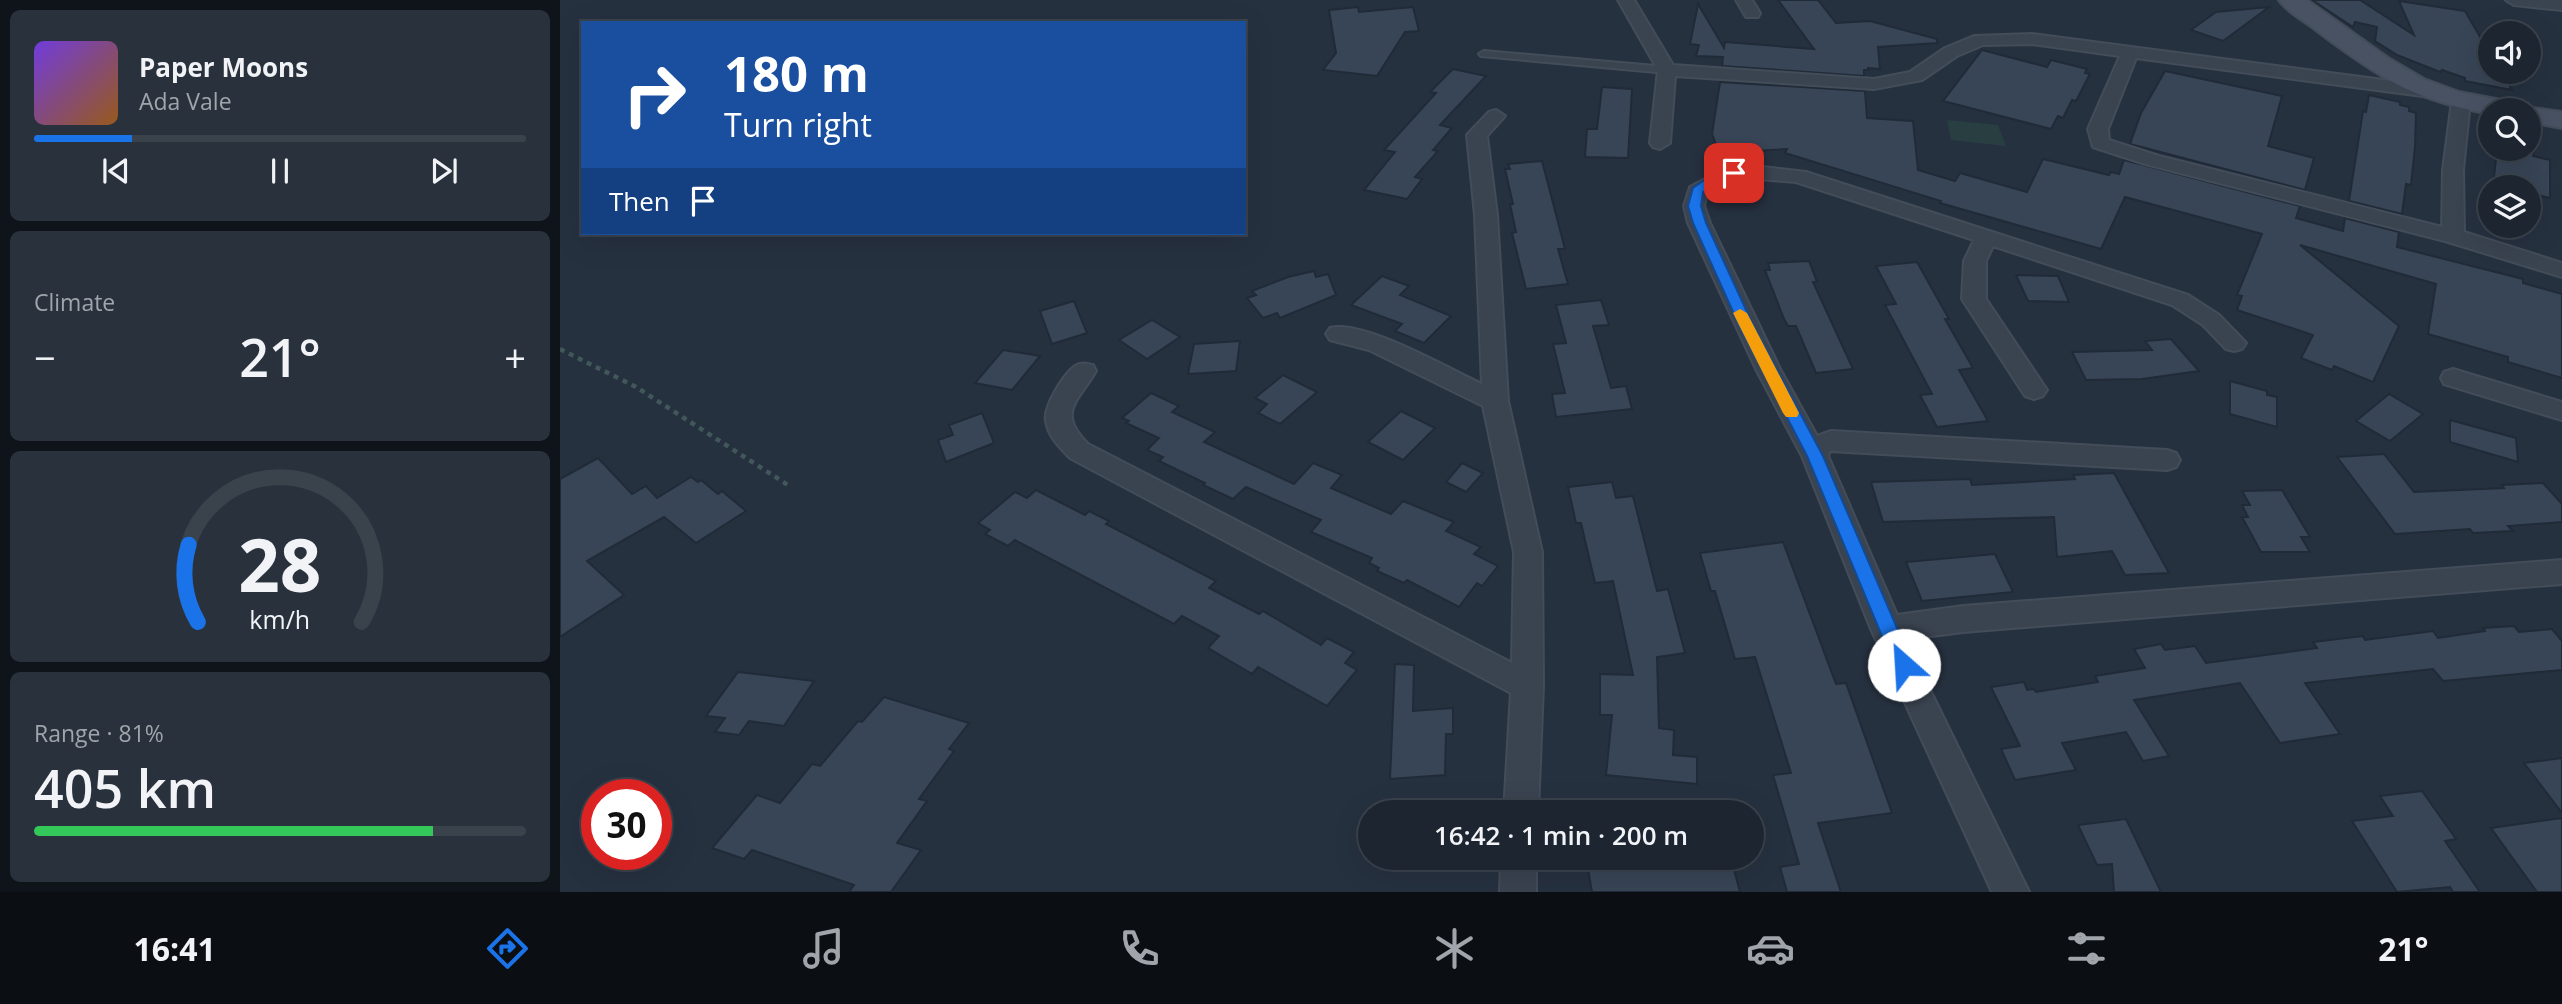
<!DOCTYPE html>
<html lang="en">
<head>
<meta charset="utf-8">
<style>
  :root { --surface:#1c2530; --page:#29313c; --text:#f1f3f6; --muted:#a0a5ab; --line:#3a424c; --accent:#1a73e8 }
  body { margin:0; font-family:"Open Sans",sans-serif; background:var(--page); color:var(--text); height:100vh; display:flex; flex-direction:column; font-size:26px; white-space:nowrap }
  * { box-sizing:border-box; margin:0 }
  p { font-size:23px; color:var(--muted) }
  .icon { flex:none; width:38px; height:38px; fill:none; stroke:currentColor; stroke-width:2; stroke-linecap:round; stroke-linejoin:round }
  .map { position:relative; flex:1; overflow:hidden }
  .drawer { display:flex; flex-direction:column; gap:10px; padding:10px; background:#0f141a; width:560px }
  .drawer>* { flex:none }
  .hud { position:absolute; left:21px; top:21px; width:665px; height:214px; border-radius:0px; box-shadow:0 7px 28px #0002,0 0 0 2px var(--line); background:#1a4fa0; color:#fff; overflow:hidden }
  .tools { position:absolute; left:1918px; top:21px; display:grid; gap:14px }
  .tools a { display:grid; place-items:center; width:63px; height:63px; border-radius:50%; background:var(--surface); box-shadow:0 7px 28px #0002,0 0 0 2px var(--line); font-size:35px }
  .speed { position:absolute; left:21px; top:779px; display:flex; gap:14px; font-size:35px; font-weight:700; text-align:center }
  .speed>* { display:grid; place-content:center; width:91px; height:91px; border-radius:50%; background:var(--surface); box-shadow:0 7px 28px #0002,0 0 0 2px var(--line); line-height:1 }
  .speed .limit { border:10px solid #d22; background:#fff; color:#111 }
  .pin { position:absolute; display:grid; place-items:center; width:60px; height:60px; color:#fff; margin:-30px; border-radius:14px; box-shadow:0 4px 10px #0006 }
  .me { position:absolute; width:77px; margin:-38px; rotate:334deg; stroke-linejoin:round; filter:drop-shadow(0 0 5px #0008) }
  .turn { display:flex; align-items:center; gap:24px; height:147px; padding:0 28px; font-size:32px }
  .turn .icon { width:91px; height:91px; stroke-width:2.5 }
  .turn b { display:block; font-size:49px; line-height:60px }
  .then { display:flex; align-items:center; height:66px; padding:0 28px; background:#0003; gap:14px; font-size:26px }
  .big { font-size:52px; font-weight:600; line-height:1.1 }
  .drawer .widget { flex:1; display:flex; flex-direction:column; justify-content:center; gap:10px; min-width:0; padding:0 24px; border-radius:10px; background:var(--page) }
  .drawer .dial { align-items:center; gap:0 }
  .dial svg { height:182px; overflow:visible; fill:none; stroke:var(--line); stroke-width:7; stroke-linecap:round; text-anchor:middle }
  .dial text { fill:var(--text); stroke:none }
  .song { display:flex; align-items:center; gap:21px }
  .cover { width:84px; height:84px; border-radius:10px; background:linear-gradient(135deg,hsl(260 70% 55%),hsl(30 70% 35%)) }
  .played { height:7px; border-radius:4px; background:linear-gradient(90deg,var(--accent) 20%,var(--line) 20%) }
  .keys { display:flex; justify-content:space-around; direction:ltr }
  .heat { display:flex; justify-content:space-between; align-items:center; font-size:38px; direction:ltr }
  .charge { height:10px; border-radius:5px; background:linear-gradient(90deg,#34c759 81%,var(--line) 0) }
  .trip { position:absolute; left:798px; top:800px; width:406px; height:70px; border-radius:35px; background:var(--surface); box-shadow:0 7px 28px #0002,0 0 0 2px var(--line); font-weight:600; line-height:70px; text-align:center }
  .menu { display:flex; height:112px; justify-content:space-around; align-items:center; background:#0b0f13; color:var(--muted) }
  .menu .icon { width:49px; height:49px }
  .menu .selected { color:var(--accent) }
  .menu b { font-size:32px; color:var(--text) }
  main { display:flex; flex:1; min-height:0 }
  .map>svg:first-child { display:block }
</style>
</head>
<body>
<main>
<section class="drawer">
<div class="widget">
<div class="song"><i class="cover"></i><div><b>Paper Moons</b><p>Ada Vale</p></div></div>
<div class="played"></div>
<div class="keys"><svg class="icon" aria-label="previous" viewBox="0 0 24 24"><path d="M18 5L8 12l10 7zM5 5v14"/></svg><svg class="icon" aria-label="pause" viewBox="0 0 24 24"><path d="M8 5v14M16 5v14"/></svg><svg class="icon" aria-label="next" viewBox="0 0 24 24"><path d="M6 5l10 7-10 7zM19 5v14"/></svg></div>
</div>
<div class="widget"><p>Climate</p>
<div class="heat"><a>−</a><b class="big">21°</b><a>+</a></div>
</div>
<div class="widget dial"><svg viewBox="0 0 100 80">
<path d="M14 69A42 42 0 1 1 86 69"/>
<path d="M14 69A42 42 0 0 1 10 35" stroke="#1a73e8"/>
<text x="50" y="56" font-size="32" font-weight="700">28</text>
<text x="50" y="72" font-size="11">km/h</text>
</svg></div>
<div class="widget"><p>Range · 81%</p><b class="big">405 km</b><div class="charge"></div></div>
</section>
<div class="map">
<svg width="2002" height="892" viewBox="0 0 2002 892">
  <rect width="100%" height="100%" fill="#263140"/>
  <!-- green -->
  <path fill="#283e41" d="M 1387,120 L 1438,125 L 1446,146 L 1391,140 Z"/>
  <!-- building -->
  <g fill="#384556" stroke="#212a37" stroke-width="2">
    <path d="M 1218,0 L 1258,0 L 1276,23 L 1310,21 L 1377,39 L 1377,43 L 1318,47 L 1320,69 L 1308,68 L 1308,70 L 1304,70 L 1304,76 L 1162,66 L 1163,57 L 1136,56 L 1139,45 L 1130,44 L 1138,4 L 1164,48 L 1165,42 L 1254,49 Z"/>
    <path d="M 1752,0 L 1800,0 L 1854,35 L 1839,1 L 1905,11 L 1930,54 L 1930,72 L 1941,72 L 1952,90 L 1905,81 L 1905,78 L 1882,70 L 1880,72 L 1837,55 L 1815,41 L 1817,27 L 1795,22 L 1793,27 Z"/>
    <path d="M 798,7 L 799,12 L 853,7 L 859,31 L 845,32 L 817,76 L 763,70 L 776,53 L 769,10 Z"/>
    <path d="M 1709,7 L 1663,41 L 1631,30 L 1656,12 Z"/>
    <path d="M 1422,50 L 1487,67 L 1491,60 L 1527,69 L 1525,73 L 1530,74 L 1516,101 L 1512,100 L 1503,118 L 1498,116 L 1491,129 L 1383,101 Z"/>
    <path d="M 893,69 L 926,76 L 880,125 L 892,128 L 873,150 L 878,151 L 855,177 L 862,179 L 847,199 L 804,190 L 835,152 L 824,150 L 876,93 L 870,92 Z"/>
    <path d="M 1605,71 L 1722,96 L 1708,146 L 1754,158 L 1745,190 L 1570,144 L 1581,113 Z"/>
    <path d="M 1160,82 L 1305,91 L 1307,118 L 1353,121 L 1358,170 L 1395,181 L 1400,173 L 1467,192 L 1483,159 L 1549,175 L 1551,172 L 1559,174 L 1564,160 L 1740,206 L 1736,218 L 1783,231 L 1785,218 L 1839,232 L 1837,247 L 1963,279 L 1963,283 L 2002,294 L 2002,378 L 1948,362 L 1948,357 L 1868,334 L 1876,284 L 1740,245 L 1839,326 L 1813,382 L 1774,366 L 1772,370 L 1741,358 L 1753,335 L 1677,310 L 1682,296 L 1677,295 L 1702,234 L 1565,197 L 1541,249 L 1380,203 L 1381,201 L 1225,153 L 1227,149 L 1172,152 L 1169,146 L 1157,147 L 1152,134 Z"/>
    <path d="M 1042,87 L 1072,89 L 1068,158 L 1025,157 L 1027,129 L 1037,129 Z"/>
    <path d="M 1809,95 L 1840,102 L 1840,105 L 1849,107 L 1849,111 L 1856,113 L 1855,147 L 1851,185 L 1846,184 L 1842,214 L 1789,201 L 1803,111 L 1806,112 Z"/>
    <path d="M 1969,136 L 1975,136 L 1973,156 L 1990,160 L 1990,198 L 1969,193 L 1969,187 L 1933,187 L 1937,149 L 1969,149 Z"/>
    <path d="M 982,161 L 1005,249 L 998,249 L 1008,284 L 966,289 L 952,233 L 956,232 L 950,204 L 953,204 L 945,169 L 950,169 L 948,164 Z"/>
    <path d="M 1249,261 L 1257,282 L 1253,282 L 1293,369 L 1256,373 L 1236,326 L 1228,326 L 1224,319 L 1205,270 L 1210,270 L 1208,263 Z"/>
    <path d="M 1357,262 L 1389,319 L 1385,319 L 1413,368 L 1399,370 L 1428,421 L 1377,427 L 1360,395 L 1372,394 L 1325,305 L 1336,304 L 1316,266 Z"/>
    <path d="M 754,271 L 756,277 L 768,274 L 776,295 L 720,318 L 717,313 L 703,318 L 687,298 L 696,295 L 692,291 L 728,277 Z"/>
    <path d="M 1456,275 L 1498,276 L 1509,302 L 1468,301 Z"/>
    <path d="M 822,276 L 849,286 L 840,295 L 891,316 L 864,343 L 835,331 L 842,324 L 791,305 Z"/>
    <path d="M 1041,300 L 1049,325 L 1033,326 L 1051,388 L 1066,386 L 1072,409 L 996,417 L 992,394 L 1005,393 L 993,344 L 1006,343 L 996,305 Z"/>
    <path d="M 514,301 L 527,333 L 492,344 L 480,311 Z"/>
    <path d="M 592,320 L 620,337 L 587,359 L 559,340 Z"/>
    <path d="M 1611,339 L 1639,371 L 1582,379 L 1526,380 L 1512,352 L 1592,350 L 1585,341 Z"/>
    <path d="M 680,341 L 676,371 L 628,374 L 634,344 Z"/>
    <path d="M 443,350 L 480,356 L 452,390 L 415,383 Z"/>
    <path d="M 723,375 L 757,392 L 720,424 L 698,413 L 707,404 L 695,398 Z"/>
    <path d="M 1670,381 L 1707,391 L 1707,395 L 1717,397 L 1717,427 L 1670,414 Z"/>
    <path d="M 591,393 L 619,406 L 612,412 L 655,432 L 644,442 L 734,484 L 753,463 L 782,475 L 771,488 L 831,514 L 843,501 L 894,522 L 886,531 L 921,547 L 914,554 L 938,566 L 922,586 L 917,583 L 899,607 L 847,580 L 844,583 L 817,571 L 819,568 L 809,563 L 812,558 L 751,532 L 761,520 L 686,487 L 673,499 L 643,485 L 645,483 L 599,461 L 603,457 L 587,450 L 599,438 L 566,423 L 569,421 L 562,418 Z"/>
    <path d="M 1829,394 L 1863,414 L 1830,441 L 1796,421 Z"/>
    <path d="M 841,411 L 875,428 L 843,460 L 808,442 Z"/>
    <path d="M 422,413 L 434,443 L 386,462 L 378,440 L 393,435 L 389,425 Z"/>
    <path d="M 1890,420 L 1956,438 L 1958,462 L 1890,442 Z"/>
    <path d="M 1824,454 L 1854,492 L 1944,488 L 1942,485 L 1983,483 L 2002,504 L 2002,522 L 1948,526 L 1953,531 L 1913,533 L 1910,529 L 1835,534 L 1777,457 Z"/>
    <path d="M 38,458 L 72,494 L 86,486 L 97,498 L 131,477 L 138,482 L 141,480 L 158,494 L 162,491 L 186,511 L 136,543 L 104,517 L 27,561 L 64,595 L 0,637 L 0,479 Z"/>
    <path d="M 902,463 L 923,473 L 906,492 L 886,482 Z"/>
    <path d="M 1554,473 L 1609,573 L 1565,575 L 1552,551 L 1497,557 L 1494,517 L 1323,522 L 1311,482 L 1410,479 L 1412,485 L 1515,479 L 1513,475 Z"/>
    <path d="M 1052,482 L 1056,498 L 1073,496 L 1097,591 L 1108,589 L 1125,653 L 1097,657 L 1099,728 L 1114,730 L 1113,755 L 1137,757 L 1137,784 L 1046,775 L 1052,715 L 1040,715 L 1040,674 L 1073,675 L 1053,581 L 1035,583 L 1021,523 L 1016,523 L 1008,487 Z"/>
    <path d="M 476,490 L 525,515 L 529,511 L 549,521 L 546,524 L 656,581 L 649,588 L 699,614 L 703,611 L 761,645 L 767,638 L 794,652 L 785,663 L 797,670 L 767,706 L 698,667 L 692,674 L 648,648 L 659,636 L 622,616 L 614,624 L 455,540 L 448,546 L 425,534 L 430,530 L 418,523 L 455,492 L 467,498 Z"/>
    <path d="M 1722,490 L 1750,537 L 1741,537 L 1750,552 L 1701,552 L 1682,517 L 1688,517 L 1682,505 L 1690,505 L 1682,491 Z"/>
    <path d="M 1223,542 L 1276,684 L 1286,683 L 1332,813 L 1258,823 L 1281,892 L 1227,892 L 1220,867 L 1239,864 L 1213,775 L 1231,773 L 1195,657 L 1175,659 L 1155,591 L 1151,591 L 1140,553 Z"/>
    <path d="M 1435,554 L 1453,592 L 1362,601 L 1346,562 Z"/>
    <path d="M 1954,626 L 1959,632 L 1992,629 L 2002,641 L 2002,670 L 1883,681 L 1873,669 L 1745,683 L 1780,734 L 1720,743 L 1680,683 L 1574,700 L 1609,756 L 1583,761 L 1566,732 L 1502,743 L 1516,770 L 1455,780 L 1441,749 L 1460,746 L 1431,687 L 1464,682 L 1467,690 L 1474,689 L 1476,692 L 1538,682 L 1535,676 L 1585,668 L 1574,649 L 1601,644 L 1605,650 L 1635,646 L 1646,663 L 1757,648 L 1753,642 L 1803,636 L 1805,640 L 1873,631 L 1878,638 L 1925,631 L 1923,628 Z"/>
    <path d="M 835,664 L 854,665 L 853,711 L 893,708 L 893,734 L 886,734 L 885,775 L 830,779 Z"/>
    <path d="M 178,672 L 254,681 L 224,726 L 189,721 L 179,735 L 155,732 L 165,718 L 146,716 Z"/>
    <path d="M 324,697 L 409,723 L 389,749 L 394,751 L 359,799 L 367,801 L 337,843 L 361,850 L 331,892 L 289,892 L 294,885 L 192,850 L 184,859 L 152,848 L 197,795 L 220,803 L 252,764 L 260,766 L 298,721 L 302,722 Z"/>
    <path d="M 2002,758 L 2002,813 L 1964,763 Z"/>
    <path d="M 1862,791 L 1896,839 L 1885,841 L 1920,892 L 1893,892 L 1890,887 L 1837,892 L 1792,821 L 1833,816 L 1820,796 Z"/>
    <path d="M 2002,818 L 2002,892 L 1977,892 L 1931,828 Z"/>
    <path d="M 1566,819 L 1601,892 L 1554,892 L 1552,864 L 1537,865 L 1518,825 Z"/>
    <path d="M 1026,858 L 1087,858 L 1089,866 L 1146,858 L 1171,858 L 1180,892 L 1032,892 Z"/>
  </g>
  <g fill="none" stroke-linecap="round" stroke-linejoin="round">
    <defs>
      <path id="lane" d="M 924,51 L 1107,67 L 1112,70 L 1107,73 L 921,56 L 919,54 Z"/>
      <g id="street">
        <path d="M 1058,0 L 1074,0 L 1113,65 L 1314,79 L 1350,72 L 1385,48 L 1414,36 L 1472,34 L 1877,87 L 1879,91 L 1870,97 L 1576,58 L 1548,129 L 1549,140 L 1599,156 L 1882,227 L 1883,170 L 1892,101 L 1894,97 L 1908,97 L 1910,101 L 1903,170 L 1904,232 L 2002,263 L 2002,277 L 1885,241 L 1585,164 L 1533,147 L 1528,129 L 1560,56 L 1472,44 L 1423,45 L 1397,56 L 1362,80 L 1314,89 L 1115,76 L 1110,143 L 1100,149 L 1093,147 L 1090,143 L 1098,70 Z"/>
        <path d="M 1176,0 L 1192,0 L 1200,13 L 1198,17 L 1186,17 Z"/>
        <path d="M 1946,0 L 2002,0 L 2002,10 L 1954,5 Z"/>
        <path d="M 936,110 L 945,116 L 927,136 L 937,215 L 948,401 L 982,552 L 983,686 L 978,812 L 944,812 L 951,693 L 510,458 C 500,448 488,436 486,421 C 483,407 505,371 517,365 C 522,362 527,364 533,365 L 536,371 C 518,402 496,412 528,444 L 952,663 L 954,552 L 923,406 L 809,350 L 770,340 L 766,334 L 770,328 C 803,319 889,369 922,384 L 915,215 L 907,135 L 929,112 Z"/>
        <path d="M 1186,165 L 1246,172 L 1628,295 L 1659,315 L 1686,343 L 1682,349 L 1674,351 L 1666,349 L 1643,325 L 1612,305 L 1433,246 L 1426,261 L 1426,299 L 1487,390 L 1483,396 L 1474,399 L 1465,396 L 1402,299 L 1404,261 L 1414,240 L 1236,182 L 1186,178 L 1171,181 L 1147,194 L 1144,206 L 1150,223 L 1220,369 L 1257,436 L 1271,431 L 1607,450 L 1616,453 L 1620,460 L 1616,467 L 1607,470 L 1270,451 L 1268,456 L 1337,615 L 1403,606 L 2002,560 L 2002,584 L 1403,632 L 1348,639 L 1370,690 L 1469,892 L 1432,892 L 1311,629 L 1242,456 L 1196,369 L 1128,223 L 1124,206 L 1130,187 L 1156,173 Z"/>
        <path d="M 1893,369 L 2002,402 L 2002,420 L 1884,384 L 1881,378 L 1884,372 Z"/>
        <path d="M 941,858 L 976,858 L 976,892 L 940,892 Z"/>
      </g>
      <path id="secondary" d="M 1719,0 L 1747,0 L 1828,58 L 1864,79 L 1899,92 L 1962,104 L 1964,107 L 2002,112 L 2002,128 L 1969,122 L 1969,110 L 1930,110 L 1930,114 C 1853,100 1818,77 1757,31 C 1745,21 1728,13 1719,0 Z"/>
    </defs>
    <!-- lane casing -->
    <use href="#lane" stroke="#434c59" stroke-width="4"/>
    <!-- street casing -->
    <use href="#street" stroke="#434c59" stroke-width="4"/>
    <!-- secondary casing -->
    <use href="#secondary" stroke="#434c59" stroke-width="4"/>
    <!-- path -->
    <path stroke="#415759" stroke-width="4.5" stroke-dasharray="5 5" stroke-linecap="butt" d="M 0,349 L 76,387 L 231,487"/>
    <!-- lane -->
    <use href="#lane" fill="#3a4350" fill-rule="evenodd"/>
    <!-- street -->
    <use href="#street" fill="#3a4350" fill-rule="evenodd"/>
    <!-- secondary -->
    <use href="#secondary" fill="#485263" fill-rule="evenodd"/>
  </g>
  <!-- route -->
  <path fill="#1a73e8" stroke="#114b97" stroke-width="2" d="M 1174,169 L 1178,170 L 1178,176 L 1162,180 L 1143,192 L 1141,206 L 1146,223 L 1193,325 L 1263,456 L 1353,665 L 1350,670 L 1344,673 L 1337,670 L 1334,665 L 1247,456 L 1179,325 L 1133,223 L 1128,206 L 1133,188 L 1153,174 Z"/>
  <!-- slow -->
  <path fill="#f59e0b" d="M 1180,309 L 1187,313 L 1239,413 L 1237,417 L 1226,417 L 1223,413 L 1173,313 Z"/>
</svg>
<div class="tools">
<a><svg class="icon" aria-label="sound" viewBox="0 0 24 24"><path d="M4 9h4l5-4v14l-5-4H4zM17 9q2 3 0 6"/></svg></a>
<a><svg class="icon" aria-label="search" viewBox="0 0 24 24"><circle cx="10" cy="10" r="6"/><path d="M15 15l6 6"/></svg></a>
<a><svg class="icon" aria-label="layers" viewBox="0 0 24 24"><path d="M12 4l9 5-9 5-9-5zM3 14l9 5 9-5"/></svg></a>
</div>
<div class="speed"><div class="limit">30</div></div>
<div class="pin" style="left:1174px;top:173px;background:#d93025"><svg class="icon" aria-label="arrive" viewBox="0 0 24 24"><path d="M6 21V4h12l-3 4 3 4H6"/></svg></div>
<svg class="me" style="left:1344px;top:665px" viewBox="-20 -20 40 40"><circle r="19" fill="#fff"/><path d="M0-13L10 11 0 6-10 11z" fill="#1a73e8"/></svg>
<div class="trip">16:42 · 1 min · 200 m</div>
<div class="hud">
<div class="turn"><svg class="icon" aria-label="right" viewBox="0 0 24 24"><path d="M7 20v-9h11M14 6l5 5-5 5"/></svg><div><b>180 m</b>Turn right</div></div>
<div class="then">Then<svg class="icon" aria-label="arrive" viewBox="0 0 24 24"><path d="M6 21V4h12l-3 4 3 4H6"/></svg></div>
</div>
</div>
</main>
<nav class="menu">
<b>16:41</b>
<svg class="icon selected" aria-label="directions" viewBox="0 0 24 24"><path d="M12 3l9 9-9 9-9-9zM9 14v-3h6M13 9l2 2-2 2"/></svg>
<svg class="icon" aria-label="music" viewBox="0 0 24 24"><path d="M9 18V5l10-2v13"/><circle cx="6" cy="18" r="3"/><circle cx="16" cy="16" r="3"/></svg>
<svg class="icon" aria-label="phone" viewBox="0 0 24 24"><path d="M5 4h4l2 5-3 2q2 4 5 5l2-3 5 2v4C11 20 4 13 5 4z"/></svg>
<svg class="icon" aria-label="climate" viewBox="0 0 24 24"><path d="M12 3v18M4 7l16 10M4 17L20 7"/></svg>
<svg class="icon" aria-label="car" viewBox="0 0 24 24"><path d="M5 17H2v-5l4-1 3-4h7l3 4 3 1v5h-3M9 17h6M6 11h13"/><circle cx="7" cy="17" r="2"/><circle cx="17" cy="17" r="2"/></svg>
<svg class="icon" aria-label="filters" viewBox="0 0 24 24"><path d="M4 7h16M4 17h16"/><circle cx="9" cy="7" r="2"/><circle cx="15" cy="17" r="2"/></svg>
<b>21°</b>
</nav>
</body>
</html>
